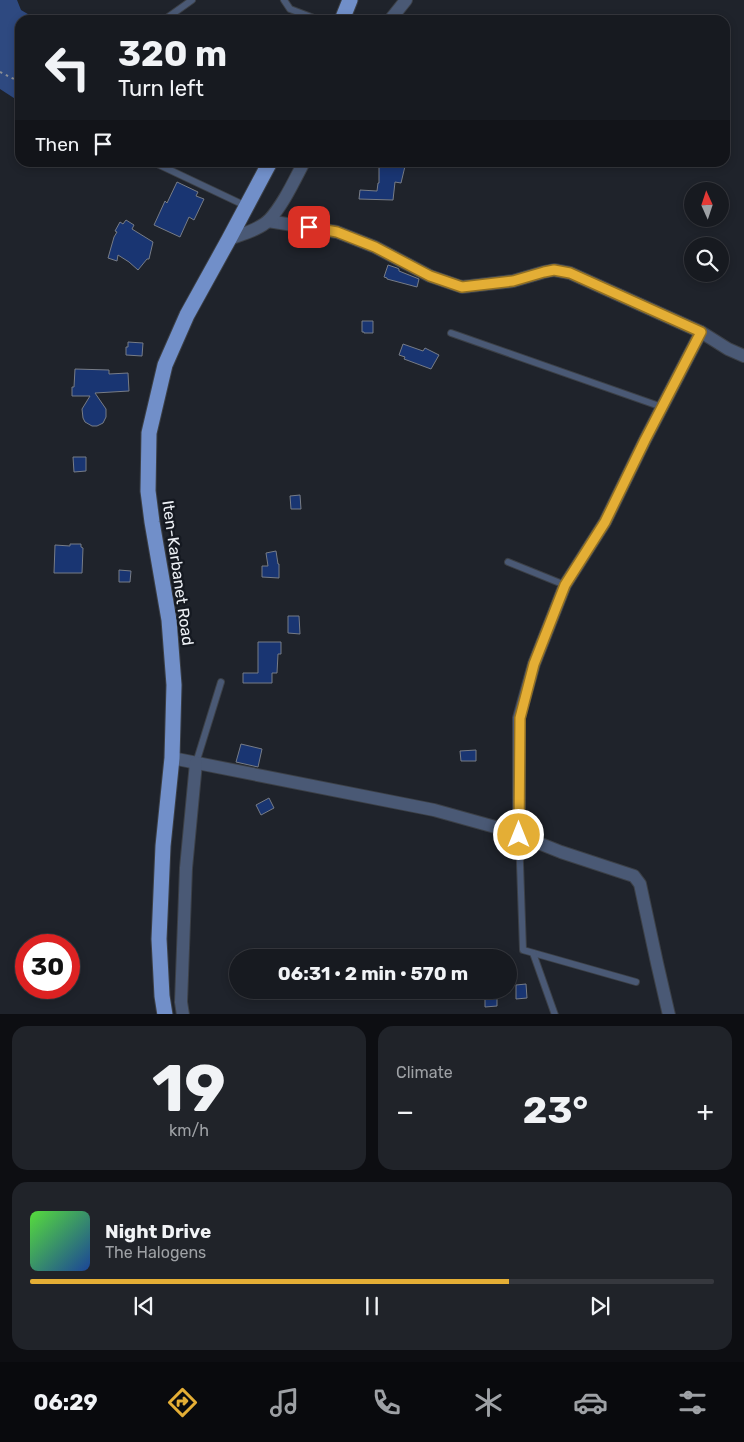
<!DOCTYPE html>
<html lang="en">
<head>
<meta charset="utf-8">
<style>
  :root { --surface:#171a20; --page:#202329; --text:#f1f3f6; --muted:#9ea1a5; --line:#36383e; --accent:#e4ae35 }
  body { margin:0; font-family:Rubik,sans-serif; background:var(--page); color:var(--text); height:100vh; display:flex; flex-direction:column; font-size:19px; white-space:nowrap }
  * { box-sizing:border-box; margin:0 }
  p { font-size:16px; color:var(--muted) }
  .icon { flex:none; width:28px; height:28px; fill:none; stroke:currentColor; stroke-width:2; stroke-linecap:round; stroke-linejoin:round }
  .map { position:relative; height:1014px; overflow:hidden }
  .sheet { display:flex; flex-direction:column; gap:12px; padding:12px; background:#0d0e12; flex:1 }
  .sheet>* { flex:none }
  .banner { position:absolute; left:15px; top:15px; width:715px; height:152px; border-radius:15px; box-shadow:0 2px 8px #0003,0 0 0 1px var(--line); background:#171a20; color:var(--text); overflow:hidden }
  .needle { width:32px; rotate:357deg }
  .fabs { position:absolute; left:684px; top:182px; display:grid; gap:10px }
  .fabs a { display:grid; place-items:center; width:45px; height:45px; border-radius:50%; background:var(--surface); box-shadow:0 2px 8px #0003,0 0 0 1px var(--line); font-size:25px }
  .speed { position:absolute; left:15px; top:934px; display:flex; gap:10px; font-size:25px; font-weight:700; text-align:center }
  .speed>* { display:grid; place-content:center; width:65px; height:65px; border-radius:50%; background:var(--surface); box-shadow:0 2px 8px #0003,0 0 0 1px var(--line); line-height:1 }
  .speed .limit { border:8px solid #d22; background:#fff; color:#111 }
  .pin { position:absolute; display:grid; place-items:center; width:42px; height:42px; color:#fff; margin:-21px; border-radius:10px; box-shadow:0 2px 8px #0006 }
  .me { position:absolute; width:55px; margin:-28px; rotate:0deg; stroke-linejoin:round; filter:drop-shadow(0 0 4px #0008) }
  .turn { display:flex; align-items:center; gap:18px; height:105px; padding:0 20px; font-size:22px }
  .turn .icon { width:65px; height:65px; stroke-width:2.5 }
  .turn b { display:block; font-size:35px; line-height:42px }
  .then { display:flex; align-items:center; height:48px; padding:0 20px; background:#0003; gap:10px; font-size:19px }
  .big { font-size:38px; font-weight:700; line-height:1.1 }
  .sheet .tile { flex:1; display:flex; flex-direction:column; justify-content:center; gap:8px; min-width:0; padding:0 18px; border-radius:15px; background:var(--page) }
  .sheet .dial { align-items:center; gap:0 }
  .dial b { font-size:65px; line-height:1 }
  .song { display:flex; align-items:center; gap:15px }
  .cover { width:60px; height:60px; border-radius:8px; background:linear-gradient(135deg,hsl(110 70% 55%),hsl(220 70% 35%)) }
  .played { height:5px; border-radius:2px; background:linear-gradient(90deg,var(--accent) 70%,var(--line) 70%) }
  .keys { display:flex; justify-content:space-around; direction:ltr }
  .heat { display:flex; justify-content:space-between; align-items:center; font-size:28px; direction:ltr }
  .sheet .tiles { flex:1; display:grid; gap:12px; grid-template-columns:1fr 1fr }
  .tile:last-child { grid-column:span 2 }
  .trip { position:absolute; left:229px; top:949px; width:288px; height:50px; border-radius:25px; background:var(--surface); box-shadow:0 2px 8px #0003,0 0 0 1px var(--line); font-weight:700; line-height:50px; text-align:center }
  .menu { display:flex; height:80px; justify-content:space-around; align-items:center; background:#090a0d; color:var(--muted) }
  .menu .icon { width:35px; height:35px }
  .menu .on { color:var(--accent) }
  .menu b { font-size:22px; color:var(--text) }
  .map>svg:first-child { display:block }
</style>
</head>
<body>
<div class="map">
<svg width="744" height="1015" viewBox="0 0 744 1015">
  <rect width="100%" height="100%" fill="#1f232b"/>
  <!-- green -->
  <path fill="#2e4980" d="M 0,0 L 17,0 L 21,10 L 38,20 L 20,20 L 20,102 L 0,89 Z"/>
  <!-- building -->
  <g fill="#193572" stroke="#777c86">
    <path d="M 387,162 L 406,162 L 401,183 L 395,182 L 393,200 L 359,199 L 360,190 L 377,191 L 378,183 L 379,183 L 379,167 L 387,167 Z"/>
    <path d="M 177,182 L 198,192 L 196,196 L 204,199 L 194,220 L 189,217 L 180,237 L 154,225 L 165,201 L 167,203 Z"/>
    <path d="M 126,220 L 134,225 L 132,229 L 153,242 L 149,259 L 147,259 L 138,270 L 129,262 L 118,255 L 117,261 L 108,258 L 114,237 L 117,232 L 115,231 L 120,222 L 123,224 Z"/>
    <path d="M 388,265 L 397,268 L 399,269 L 399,271 L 419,279 L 417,287 L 387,279 L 387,278 L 384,277 Z"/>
    <path d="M 362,321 L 373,321 L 373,333 L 364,333 L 364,332 L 362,332 Z"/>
    <path d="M 128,342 L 143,343 L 142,356 L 126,355 L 126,347 L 128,347 Z"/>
    <path d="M 403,344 L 423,351 L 425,348 L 439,355 L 431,369 L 404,359 L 405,357 L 399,355 Z"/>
    <path d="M 75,369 L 109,370 L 109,374 L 128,373 L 129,391 L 95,393 L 106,409 L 106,417 L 103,423 L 97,426 L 92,426 L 85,422 L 83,418 L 82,409 L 90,396 L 72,396 L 72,387 L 74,387 Z"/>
    <path d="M 73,457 L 86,457 L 86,471 L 74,472 Z"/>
    <path d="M 300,495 L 301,509 L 291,509 L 290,496 Z"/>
    <path d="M 70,544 L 81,544 L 81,547 L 83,548 L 82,573 L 54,573 L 55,545 L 70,546 Z"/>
    <path d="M 276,551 L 278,564 L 279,564 L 279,578 L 262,577 L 262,566 L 268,566 L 266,553 Z"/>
    <path d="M 119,570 L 131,571 L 130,582 L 119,582 Z"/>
    <path d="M 288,616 L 299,616 L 300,634 L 288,633 Z"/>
    <path d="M 258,642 L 281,642 L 281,654 L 278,654 L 277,673 L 272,673 L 272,683 L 243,683 L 243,673 L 258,673 Z"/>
    <path d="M 241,744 L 262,749 L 258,767 L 236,762 Z"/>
    <path d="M 476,750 L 476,761 L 461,761 L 460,751 Z"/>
    <path d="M 269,798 L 274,808 L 261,815 L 256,805 Z"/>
    <path d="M 526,984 L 527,998 L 516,999 L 516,985 Z"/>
    <path d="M 497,994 L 497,1006 L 485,1007 L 485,995 Z"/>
  </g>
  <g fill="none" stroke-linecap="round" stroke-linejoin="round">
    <defs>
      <g id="lane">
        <path d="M 284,0 L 290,9 L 319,20"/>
        <path d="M 164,20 L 192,0"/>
        <path d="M 153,162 L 246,206"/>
        <path d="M 451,333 L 662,407"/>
        <path d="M 508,562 L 565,585"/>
        <path d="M 196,763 L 221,682"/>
        <path d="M 519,835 L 523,950 L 636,982"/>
        <path d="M 533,953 L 555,1015"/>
      </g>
      <g id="street">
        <path d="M 390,20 L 406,0"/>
        <path d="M 268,221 L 337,232 L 375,247 L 430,276 L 462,287 L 513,281 L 544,272 L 554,270 L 570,273 L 701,332 L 728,349 L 744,356"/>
        <path d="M 229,239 C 242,234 259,230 269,220 C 283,205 294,181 304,162"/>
        <path d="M 172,758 L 434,810 L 506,830 L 561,852 L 634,876 L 640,884 L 657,963 L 669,1015"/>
        <path d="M 519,835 L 519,718 L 534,664 L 565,585 L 605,522 L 645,440 L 701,332"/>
        <path d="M 183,1015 L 181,1002 L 186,868 L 196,763"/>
      </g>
      <g id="primary">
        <path d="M 342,20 L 350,0"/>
        <path d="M 165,1015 L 162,996 L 159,939 L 163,846 L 172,758 L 174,685 L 169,620 L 152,522 L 148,491 L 149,433 L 165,365 L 187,315 L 229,239 L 270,162"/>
      </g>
    </defs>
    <!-- lane casing -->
    <use href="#lane" stroke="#3c4047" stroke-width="8"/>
    <!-- street casing -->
    <use href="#street" stroke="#3c4047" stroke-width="14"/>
    <!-- primary casing -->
    <use href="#primary" stroke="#3c4047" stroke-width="17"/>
    <!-- path -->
    <path stroke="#8a8e94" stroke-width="2" stroke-dasharray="2.5 4" stroke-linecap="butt" d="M 0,72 L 20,82"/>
    <!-- lane -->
    <use href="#lane" stroke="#4a5975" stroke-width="6"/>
    <!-- street -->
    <use href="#street" stroke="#4a5975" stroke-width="12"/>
    <!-- primary -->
    <use href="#primary" stroke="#718fc9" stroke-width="15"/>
  </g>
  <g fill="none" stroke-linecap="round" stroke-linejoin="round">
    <defs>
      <path id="route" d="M 309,227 L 337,232 L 375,247 L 430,276 L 462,287 L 513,281 L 544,272 L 554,270 L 570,273 L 701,332 L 645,440 L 605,522 L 565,585 L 534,664 L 520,718 L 519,835"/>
    </defs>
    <!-- route casing -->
    <use href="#route" stroke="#947122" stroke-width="12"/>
    <!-- route -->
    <use href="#route" stroke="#e4ae35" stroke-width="9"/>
  </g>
  <g text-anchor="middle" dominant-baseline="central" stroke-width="5" stroke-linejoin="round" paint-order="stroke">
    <!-- street labels -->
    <g font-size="16" fill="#edf0f5" stroke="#151921">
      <text transform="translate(178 573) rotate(82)">Iten-Karbanet Road</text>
    </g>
  </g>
</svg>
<div class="fabs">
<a><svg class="needle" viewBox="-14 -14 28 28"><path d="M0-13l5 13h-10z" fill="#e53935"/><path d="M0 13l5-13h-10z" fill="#9ea1a5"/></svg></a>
<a><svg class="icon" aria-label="search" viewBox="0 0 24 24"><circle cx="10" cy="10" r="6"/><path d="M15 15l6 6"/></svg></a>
</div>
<div class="speed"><div class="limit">30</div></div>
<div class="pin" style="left:309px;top:227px;background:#d93025"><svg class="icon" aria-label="arrive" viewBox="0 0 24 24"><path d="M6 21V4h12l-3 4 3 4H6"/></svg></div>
<svg class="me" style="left:519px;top:835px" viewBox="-20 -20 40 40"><circle r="17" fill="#e4ae35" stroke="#fff" stroke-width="3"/><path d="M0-11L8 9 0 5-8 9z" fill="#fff"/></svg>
<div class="trip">06:31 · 2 min · 570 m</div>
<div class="banner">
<div class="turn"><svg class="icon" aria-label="left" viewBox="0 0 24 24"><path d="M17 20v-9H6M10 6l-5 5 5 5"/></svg><div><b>320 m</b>Turn left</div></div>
<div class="then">Then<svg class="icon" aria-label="arrive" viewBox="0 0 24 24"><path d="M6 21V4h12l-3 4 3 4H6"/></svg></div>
</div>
</div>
<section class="sheet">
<div class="tiles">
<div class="tile dial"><b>19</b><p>km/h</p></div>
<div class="tile"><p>Climate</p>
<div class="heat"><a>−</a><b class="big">23°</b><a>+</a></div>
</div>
<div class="tile">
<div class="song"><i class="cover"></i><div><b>Night Drive</b><p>The Halogens</p></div></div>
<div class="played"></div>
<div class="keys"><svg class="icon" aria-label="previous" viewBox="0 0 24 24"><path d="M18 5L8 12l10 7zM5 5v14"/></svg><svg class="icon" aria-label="pause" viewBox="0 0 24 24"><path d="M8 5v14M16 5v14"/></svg><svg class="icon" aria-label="next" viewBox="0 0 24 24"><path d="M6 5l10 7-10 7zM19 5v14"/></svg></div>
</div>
</div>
</section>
<nav class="menu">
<b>06:29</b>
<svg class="icon on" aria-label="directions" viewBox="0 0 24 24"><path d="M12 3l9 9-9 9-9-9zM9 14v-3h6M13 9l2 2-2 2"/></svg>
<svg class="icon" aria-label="music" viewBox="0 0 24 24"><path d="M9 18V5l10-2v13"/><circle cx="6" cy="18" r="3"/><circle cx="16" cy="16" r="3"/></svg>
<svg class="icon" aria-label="phone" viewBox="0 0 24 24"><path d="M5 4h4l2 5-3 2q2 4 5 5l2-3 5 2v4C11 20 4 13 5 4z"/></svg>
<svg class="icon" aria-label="climate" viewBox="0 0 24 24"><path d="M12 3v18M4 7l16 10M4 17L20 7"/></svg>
<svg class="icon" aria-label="car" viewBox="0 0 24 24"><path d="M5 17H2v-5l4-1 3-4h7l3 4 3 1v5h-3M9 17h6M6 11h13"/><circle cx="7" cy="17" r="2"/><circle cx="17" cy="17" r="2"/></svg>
<svg class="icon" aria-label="filters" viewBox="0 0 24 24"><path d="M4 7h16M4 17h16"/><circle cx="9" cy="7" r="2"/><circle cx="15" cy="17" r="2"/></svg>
</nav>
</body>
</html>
